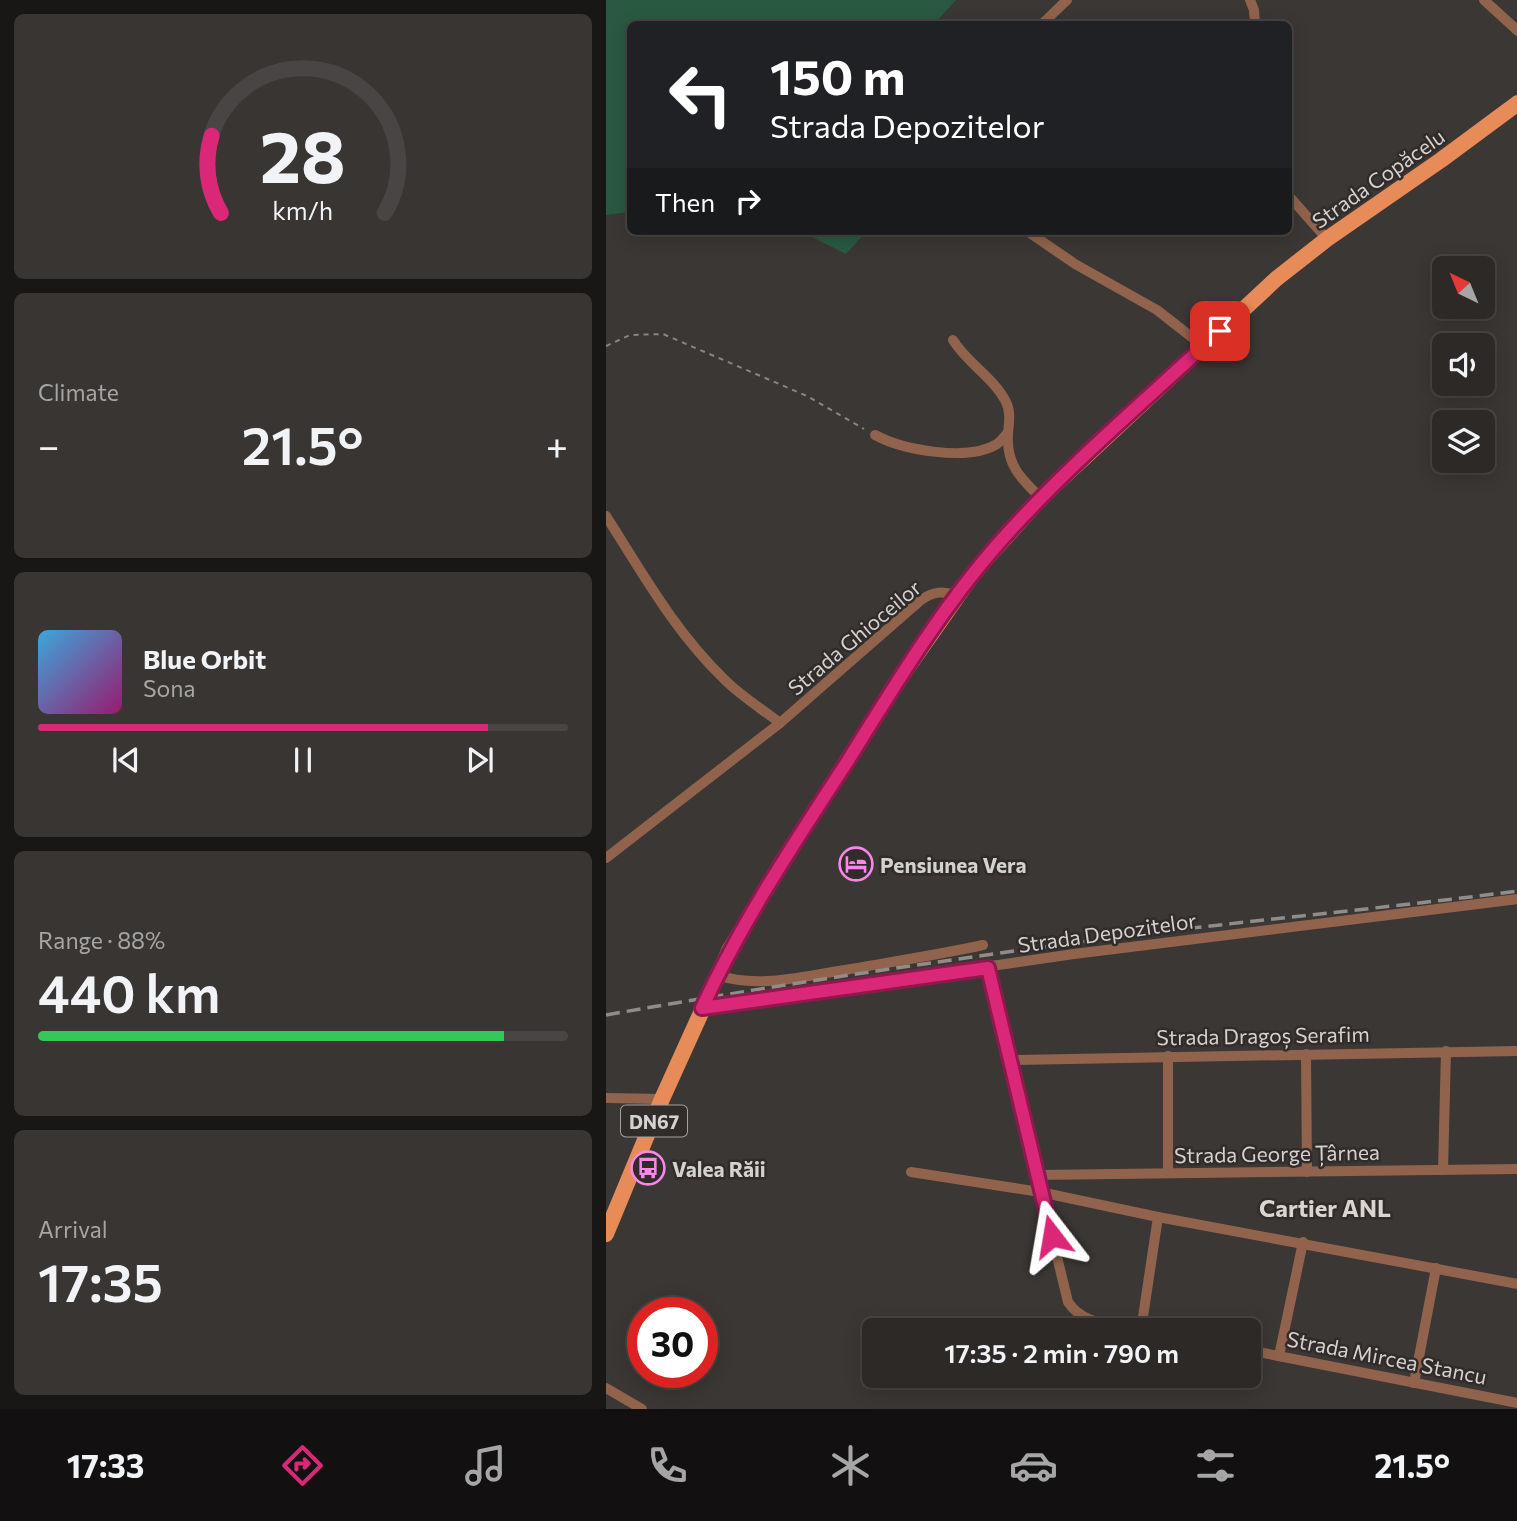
<!DOCTYPE html>
<html lang="en">
<head>
<meta charset="utf-8">
<style>
  :root { --surface:#2c2927; --page:#383533; --text:#f1f3f6; --muted:#a6a6a7; --line:#484544; --accent:#db2777 }
  body { margin:0; font-family:Commissioner,sans-serif; background:var(--page); color:var(--text); height:100vh; display:flex; flex-direction:column; font-size:26px; white-space:nowrap }
  * { box-sizing:border-box; margin:0 }
  p { font-size:23px; color:var(--muted) }
  .icon { flex:none; width:38px; height:38px; fill:none; stroke:currentColor; stroke-width:2; stroke-linecap:round; stroke-linejoin:round }
  .map { position:relative; flex:1; overflow:hidden }
  .details { display:flex; flex-direction:column; gap:14px; padding:14px; background:#181715; width:606px }
  .details>* { flex:none }
  .banner { position:absolute; left:21px; top:21px; width:665px; height:214px; border-radius:10px; box-shadow:0 4px 18px #0003,0 0 0 2px var(--line); background:#202124; color:#fff; overflow:hidden }
  .needle { width:46px; rotate:317deg }
  .buttons { position:absolute; left:826px; top:256px; display:grid; gap:14px }
  .buttons a { display:grid; place-items:center; width:63px; height:63px; border-radius:10px; background:var(--surface); box-shadow:0 4px 18px #0003,0 0 0 2px var(--line); font-size:35px }
  .speed { position:absolute; left:21px; top:1297px; display:flex; gap:14px; font-size:35px; font-weight:700; text-align:center }
  .speed>* { display:grid; place-content:center; width:91px; height:91px; border-radius:50%; background:var(--surface); box-shadow:0 4px 18px #0003,0 0 0 2px var(--line); line-height:1 }
  .speed .limit { border:10px solid #d22; background:#fff; color:#111 }
  .pin { position:absolute; display:grid; place-items:center; width:60px; height:60px; color:#fff; margin:-30px; border-radius:14px; box-shadow:0 4px 10px #0006 }
  .me { position:absolute; width:77px; margin:-38px; rotate:346deg; stroke-linejoin:round; filter:drop-shadow(0 0 5px #0008) }
  .turn { display:flex; align-items:center; gap:24px; height:147px; padding:0 28px; font-size:32px }
  .turn .icon { width:91px; height:91px; stroke-width:2.5 }
  .turn b { display:block; font-size:49px; line-height:60px }
  .then { display:flex; align-items:center; height:66px; padding:0 28px; background:#0003; gap:14px; font-size:26px }
  .big { font-size:52px; font-weight:600; line-height:1.1 }
  .details .widget { flex:1; display:flex; flex-direction:column; justify-content:center; gap:10px; min-width:0; padding:0 24px; border-radius:10px; background:var(--page) }
  .details .dial { align-items:center; gap:0 }
  .dial svg { height:182px; overflow:visible; fill:none; stroke:var(--line); stroke-width:7; stroke-linecap:round; text-anchor:middle }
  .dial text { fill:var(--text); stroke:none }
  .song { display:flex; align-items:center; gap:21px }
  .cover { width:84px; height:84px; border-radius:10px; background:linear-gradient(135deg,hsl(200 70% 55%),hsl(320 70% 35%)) }
  .played { height:7px; border-radius:4px; background:linear-gradient(90deg,var(--accent) 85%,var(--line) 85%) }
  .keys { display:flex; justify-content:space-around; direction:ltr }
  .heat { display:flex; justify-content:space-between; align-items:center; font-size:38px; direction:ltr }
  .charge { height:10px; border-radius:5px; background:linear-gradient(90deg,#34c759 88%,var(--line) 0) }
  .trip { position:absolute; left:256px; top:1318px; width:399px; height:70px; border-radius:10px; background:var(--surface); box-shadow:0 4px 18px #0003,0 0 0 2px var(--line); font-weight:600; line-height:70px; text-align:center }
  .tabs { display:flex; height:112px; justify-content:space-around; align-items:center; background:#121010; color:var(--muted) }
  .tabs .icon { width:49px; height:49px }
  .tabs .selected { color:var(--accent) }
  .tabs b { font-size:32px; color:var(--text) }
  main { display:flex; flex:1; min-height:0 }
  .map>svg:first-child { display:block }
</style>
</head>
<body>
<main>
<section class="details">
<div class="widget dial"><svg viewBox="0 0 100 80">
<path d="M14 69A42 42 0 1 1 86 69"/>
<path d="M14 69A42 42 0 0 1 10 35" stroke="#db2777"/>
<text x="50" y="56" font-size="32" font-weight="700">28</text>
<text x="50" y="72" font-size="11">km/h</text>
</svg></div>
<div class="widget"><p>Climate</p>
<div class="heat"><a>−</a><b class="big">21.5°</b><a>+</a></div>
</div>
<div class="widget">
<div class="song"><i class="cover"></i><div><b>Blue Orbit</b><p>Sona</p></div></div>
<div class="played"></div>
<div class="keys"><svg class="icon" aria-label="previous" viewBox="0 0 24 24"><path d="M18 5L8 12l10 7zM5 5v14"/></svg><svg class="icon" aria-label="pause" viewBox="0 0 24 24"><path d="M8 5v14M16 5v14"/></svg><svg class="icon" aria-label="next" viewBox="0 0 24 24"><path d="M6 5l10 7-10 7zM19 5v14"/></svg></div>
</div>
<div class="widget"><p>Range · 88%</p><b class="big">440 km</b><div class="charge"></div></div>
<div class="widget"><p>Arrival</p><b class="big">17:35</b></div>
</section>
<div class="map">
<svg width="912" height="1409" viewBox="0 0 912 1409">
  <rect width="100%" height="100%" fill="#3b3734"/>
  <!-- green -->
  <g fill="#295a41">
    <path d="M 0,0 L 350,0 L 328,24 L 24,24 L 24,212 L 0,215 Z"/>
    <path d="M 194,231 L 261,231 L 240,254 Z"/>
  </g>
  <g fill="none" stroke-linecap="round" stroke-linejoin="round">
    <!-- path -->
    <path stroke="#888583" stroke-width="2" stroke-dasharray="5 5" stroke-linecap="butt" d="M 0,346 L 24,335 L 57,334 L 201,396 L 258,429"/>
    <!-- minor -->
    <g stroke="#91634c" stroke-width="10">
      <path d="M 644,0 L 648,10 L 649,24"/>
      <path d="M 878,0 L 912,31"/>
      <path d="M 436,24 L 461,0"/>
      <path d="M 682,195 L 721,239"/>
      <path d="M 421,231 L 469,264 L 551,310 L 597,346"/>
      <path d="M 347,340 C 361,363 388,378 400,402 C 405,412 403,422 402,434 C 400,464 414,478 435,498"/>
      <path d="M 269,435 C 297,450 362,462 391,444 C 395,441 399,436 402,432"/>
      <path d="M 0,516 C 37,574 69,632 119,680 C 135,696 156,709 174,723"/>
      <path d="M 0,858 L 174,723 L 315,600 C 328,591 336,591 350,595"/>
      <path d="M 381,969 L 462,1302 C 476,1324 504,1324 528,1330"/>
      <path d="M 111,975 C 153,989 196,976 239,970 C 285,962 331,955 377,945"/>
      <path d="M 96,1008 L 468,954 L 912,899"/>
      <path d="M 700,1054 L 701,1172"/>
      <path d="M 562,1056 L 562,1173"/>
      <path d="M 403,1060 L 912,1051"/>
      <path d="M 0,1098 L 56,1099"/>
      <path d="M 837,1170 L 840,1051"/>
      <path d="M 305,1172 L 434,1192 L 552,1217 L 912,1284"/>
      <path d="M 431,1175 L 912,1169"/>
      <path d="M 535,1330 L 552,1217"/>
      <path d="M 642,1350 L 912,1403"/>
      <path d="M 673,1356 L 697,1242"/>
      <path d="M 808,1383 L 830,1268"/>
      <path d="M 0,1388 L 36,1409"/>
    </g>
    <!-- primary -->
    <path stroke="#e78b59" stroke-width="16" d="M 0,1234 L 56,1099 L 123,951 L 186,847 L 288,687 L 370,570 L 435,498 L 670,279 L 721,239 L 835,160 L 912,103"/>
    <!-- rail -->
    <path stroke="#8f8c8a" stroke-width="3.5" stroke-dasharray="14 7" stroke-linecap="butt" d="M 0,1015 C 165,986 331,961 497,939 C 635,921 773,909 912,891"/>
  </g>
  <g fill="none" stroke-linecap="round" stroke-linejoin="round">
    <defs>
      <path id="route" d="M 446,1236 L 382,968 L 96,1008 C 136,921 189,842 241,762 C 288,687 334,610 392,544 C 460,467 539,401 614,331"/>
    </defs>
    <!-- route casing -->
    <use href="#route" stroke="#8e194d" stroke-width="18"/>
    <!-- route -->
    <use href="#route" stroke="#db2777" stroke-width="12"/>
  </g>
  <!-- icons -->
  <defs>
    <symbol id="hotel-ring" viewBox="-11 -11 22 22"><circle r="9.5" fill="#312c2a" stroke="#f987e9" stroke-width="1.5"/><path d="M-6-4.5h1.5V1H6V5H4.5V3h-9V5H-6ZM-4 0a1.8 1.8 0 1 1 3.6 0ZM.5 0V-2.5h3Q6-2.5 6 0Z" fill="#f987e9"/></symbol>
    <symbol id="bus-ring" viewBox="-11 -11 22 22"><circle r="9.5" fill="#312c2a" stroke="#f987e9" stroke-width="1.5"/><path d="M-5-6H5V4H4V6H2V4H-2V6H-4V4H-5ZM-3.5-4V0h7V-4ZM-3.5 1.2v1.5H-2V1.2ZM2 1.2v1.5H3.5V1.2Z" fill="#f987e9"/></symbol>
  </defs>
  <g fill-rule="evenodd">
    <use href="#hotel-ring" x="231" y="845" width="38" height="38"/>
    <use href="#bus-ring" x="23" y="1149" width="38" height="38"/>
  </g>
  <g text-anchor="middle" dominant-baseline="central" stroke-width="5" stroke-linejoin="round" paint-order="stroke">
    <!-- shield labels -->
    <rect fill="#312c2a" stroke="#a3a09e" stroke-width="2" x="15" y="1105.5" width="66" height="31" rx="5"/>
    <g font-size="19" font-weight="bold" fill="#d4d2d0">
      <text x="48" y="1121">DN67</text>
    </g>
    <!-- street labels -->
    <g font-size="21" fill="#d4d2d0" stroke="#312c2a">
      <text transform="translate(772 178) rotate(-35)">Strada Copăcelu</text>
      <text transform="translate(248 637) rotate(-40)">Strada Ghioceilor</text>
      <text transform="translate(501 932) rotate(-8)">Strada Depozitelor</text>
      <text transform="translate(657 1035) rotate(-1)">Strada Dragoș Serafim</text>
      <text transform="translate(671 1153) rotate(-1)">Strada George Țârnea</text>
      <text transform="translate(781 1357) rotate(11)">Strada Mircea Stancu</text>
    </g>
    <!-- poi labels -->
    <g font-size="21" font-weight="bold" fill="#d4d2d0" stroke="#312c2a" text-anchor="start">
      <text x="274" y="864">Pensiunea Vera</text>
      <text x="66" y="1168">Valea Răii</text>
    </g>
    <!-- quarter labels -->
    <g font-size="24" font-weight="bold" fill="#dad5d1" stroke="#312c2a">
      <text x="719" y="1207">Cartier ANL</text>
    </g>
  </g>
</svg>
<div class="buttons">
<a><svg class="needle" viewBox="-14 -14 28 28"><path d="M0-13l5 13h-10z" fill="#e53935"/><path d="M0 13l5-13h-10z" fill="#a6a6a7"/></svg></a>
<a><svg class="icon" aria-label="sound" viewBox="0 0 24 24"><path d="M4 9h4l5-4v14l-5-4H4zM17 9q2 3 0 6"/></svg></a>
<a><svg class="icon" aria-label="layers" viewBox="0 0 24 24"><path d="M12 4l9 5-9 5-9-5zM3 14l9 5 9-5"/></svg></a>
</div>
<div class="speed"><div class="limit">30</div></div>
<div class="pin" style="left:614px;top:331px;background:#d93025"><svg class="icon" aria-label="arrive" viewBox="0 0 24 24"><path d="M6 21V4h12l-3 4 3 4H6"/></svg></div>
<svg class="me" style="left:446px;top:1236px" viewBox="-20 -20 40 40"><path d="M0-17L14 15 0 8-14 15z" fill="#db2777" stroke="#fff" stroke-width="4"/></svg>
<div class="trip">17:35 · 2 min · 790 m</div>
<div class="banner">
<div class="turn"><svg class="icon" aria-label="left" viewBox="0 0 24 24"><path d="M17 20v-9H6M10 6l-5 5 5 5"/></svg><div><b>150 m</b>Strada Depozitelor</div></div>
<div class="then">Then<svg class="icon" aria-label="right" viewBox="0 0 24 24"><path d="M7 20v-9h11M14 6l5 5-5 5"/></svg></div>
</div>
</div>
</main>
<nav class="tabs">
<b>17:33</b>
<svg class="icon selected" aria-label="directions" viewBox="0 0 24 24"><path d="M12 3l9 9-9 9-9-9zM9 14v-3h6M13 9l2 2-2 2"/></svg>
<svg class="icon" aria-label="music" viewBox="0 0 24 24"><path d="M9 18V5l10-2v13"/><circle cx="6" cy="18" r="3"/><circle cx="16" cy="16" r="3"/></svg>
<svg class="icon" aria-label="phone" viewBox="0 0 24 24"><path d="M5 4h4l2 5-3 2q2 4 5 5l2-3 5 2v4C11 20 4 13 5 4z"/></svg>
<svg class="icon" aria-label="climate" viewBox="0 0 24 24"><path d="M12 3v18M4 7l16 10M4 17L20 7"/></svg>
<svg class="icon" aria-label="car" viewBox="0 0 24 24"><path d="M5 17H2v-5l4-1 3-4h7l3 4 3 1v5h-3M9 17h6M6 11h13"/><circle cx="7" cy="17" r="2"/><circle cx="17" cy="17" r="2"/></svg>
<svg class="icon" aria-label="filters" viewBox="0 0 24 24"><path d="M4 7h16M4 17h16"/><circle cx="9" cy="7" r="2"/><circle cx="15" cy="17" r="2"/></svg>
<b>21.5°</b>
</nav>
</body>
</html>
